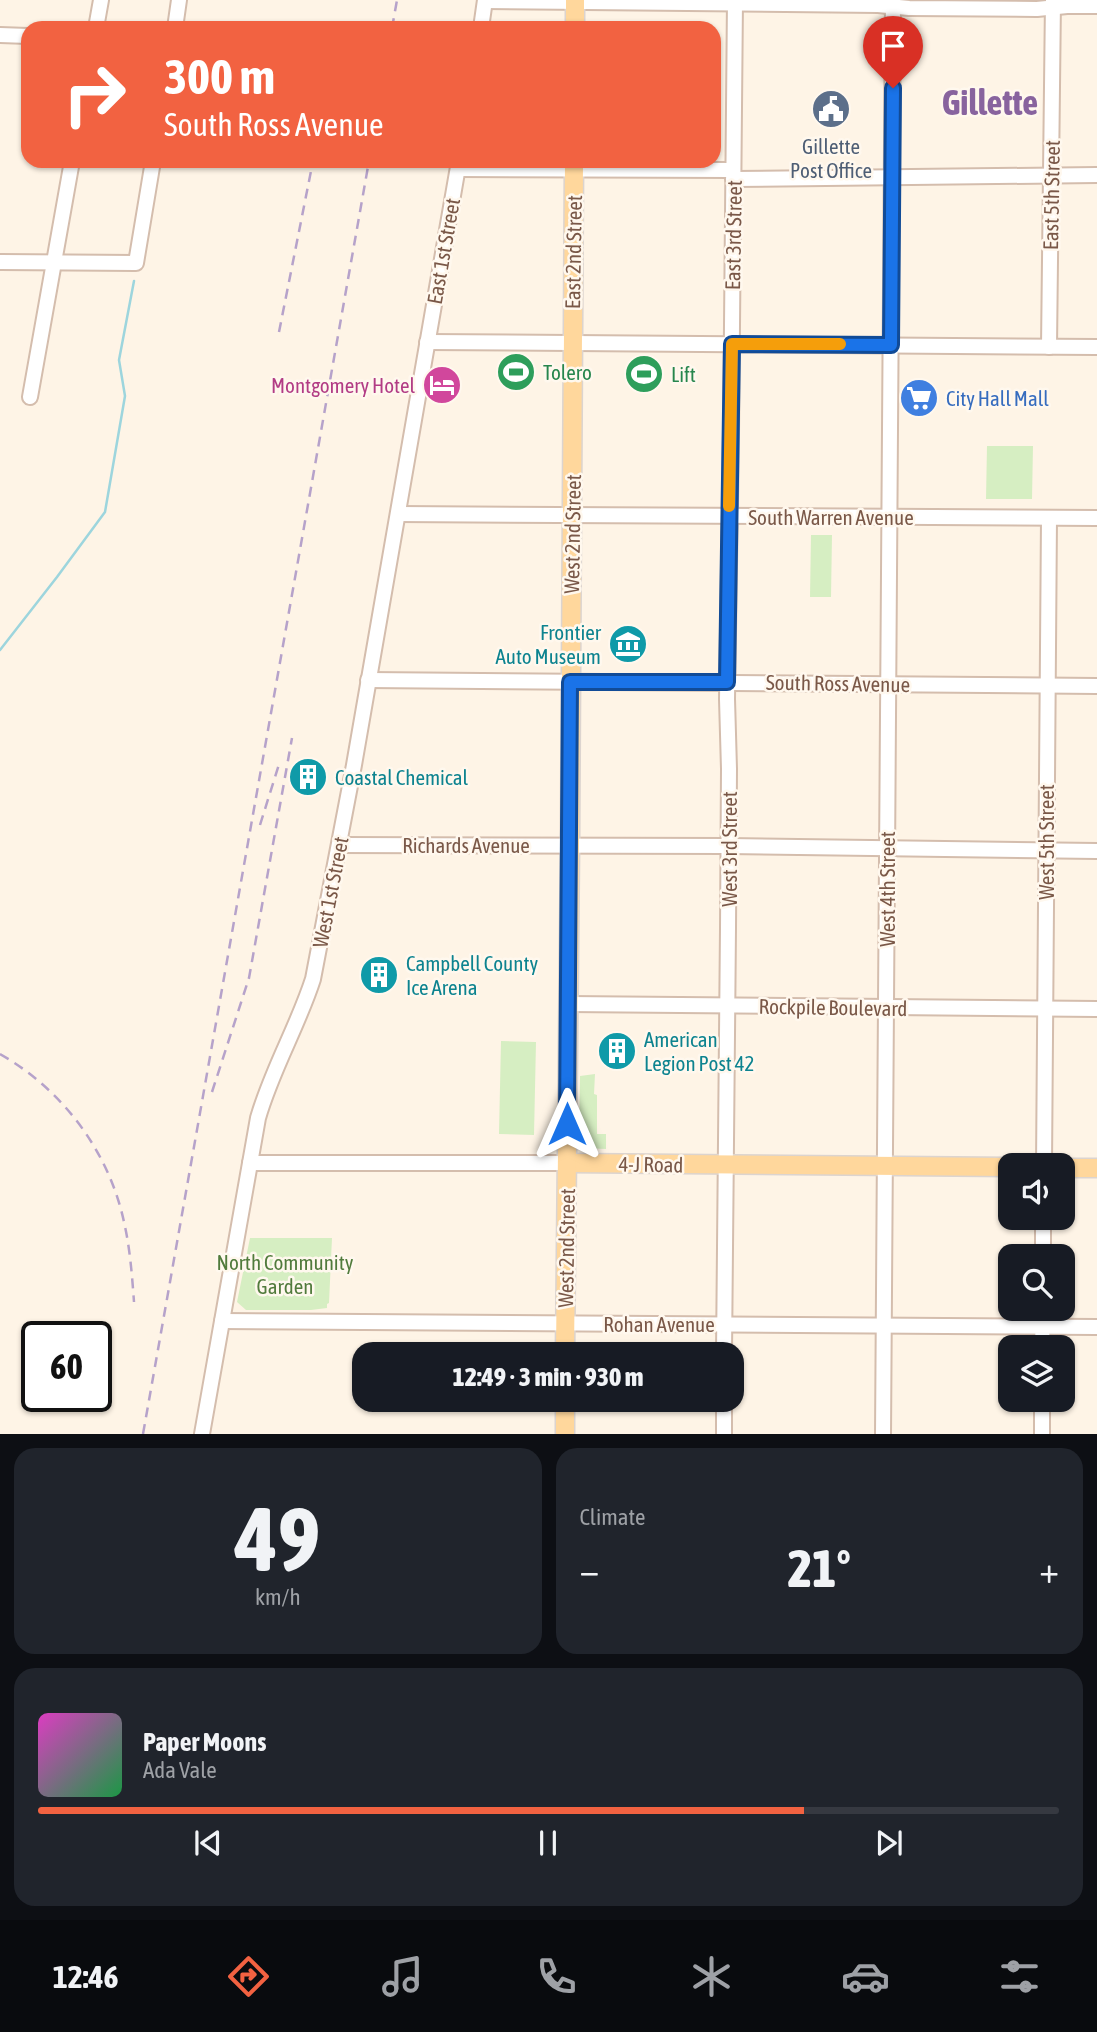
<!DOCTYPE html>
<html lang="en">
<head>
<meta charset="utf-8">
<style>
  :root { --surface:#171b24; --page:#20242c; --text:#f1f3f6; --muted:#9ea1a6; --line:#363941; --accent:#f26241 }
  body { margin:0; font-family:"Asap Condensed",sans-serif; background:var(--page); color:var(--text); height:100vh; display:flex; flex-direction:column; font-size:26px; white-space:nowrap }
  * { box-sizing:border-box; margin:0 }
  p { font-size:23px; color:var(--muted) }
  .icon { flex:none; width:38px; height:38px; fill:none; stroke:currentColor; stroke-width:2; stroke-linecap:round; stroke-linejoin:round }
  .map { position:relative; height:1434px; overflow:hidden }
  .drawer { display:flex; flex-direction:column; gap:14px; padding:14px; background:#0d0f14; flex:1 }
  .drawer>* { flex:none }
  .guide { position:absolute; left:21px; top:21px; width:700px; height:147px; border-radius:21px; box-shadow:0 2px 5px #0004; background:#f26241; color:#fff; overflow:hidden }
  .controls { position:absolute; left:998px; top:1153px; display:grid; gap:14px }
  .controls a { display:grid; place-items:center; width:77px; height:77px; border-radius:14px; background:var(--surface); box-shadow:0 2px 5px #0004; font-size:35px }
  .speed { position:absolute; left:21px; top:1321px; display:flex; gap:14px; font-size:35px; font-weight:700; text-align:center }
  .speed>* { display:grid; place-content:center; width:91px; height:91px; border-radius:50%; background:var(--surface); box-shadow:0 2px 5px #0004; line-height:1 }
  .speed .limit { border:4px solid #111; border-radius:10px; background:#fff; color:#111 }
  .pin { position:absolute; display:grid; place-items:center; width:60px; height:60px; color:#fff; margin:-72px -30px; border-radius:50% 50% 50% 0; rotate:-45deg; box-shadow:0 0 7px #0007 }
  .pin .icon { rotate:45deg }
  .me { position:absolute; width:77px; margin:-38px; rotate:0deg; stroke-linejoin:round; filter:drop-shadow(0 0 5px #0008) }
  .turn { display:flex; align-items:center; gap:24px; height:147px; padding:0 28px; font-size:32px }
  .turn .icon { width:91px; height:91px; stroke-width:2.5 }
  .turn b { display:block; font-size:49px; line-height:60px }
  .big { font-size:52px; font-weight:800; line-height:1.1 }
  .drawer .tile { flex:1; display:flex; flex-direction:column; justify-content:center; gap:10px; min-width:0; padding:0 24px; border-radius:21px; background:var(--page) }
  .drawer .dial { align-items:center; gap:0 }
  .dial b { font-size:91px; line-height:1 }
  .song { display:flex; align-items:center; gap:21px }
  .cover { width:84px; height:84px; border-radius:10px; background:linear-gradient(135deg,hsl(310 70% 55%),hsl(140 70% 35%)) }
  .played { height:7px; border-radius:4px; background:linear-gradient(90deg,var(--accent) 75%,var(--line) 75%) }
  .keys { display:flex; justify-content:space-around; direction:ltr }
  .heat { display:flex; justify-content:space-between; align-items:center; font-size:38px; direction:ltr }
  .drawer .tiles { flex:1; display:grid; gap:14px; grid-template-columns:1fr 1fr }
  .tile:last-child { grid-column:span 2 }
  .trip { position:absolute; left:352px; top:1342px; width:392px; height:70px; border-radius:21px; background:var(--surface); box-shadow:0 2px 5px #0004; font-weight:800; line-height:70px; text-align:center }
  .tab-bar { display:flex; height:112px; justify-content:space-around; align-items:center; background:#090b0e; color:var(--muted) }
  .tab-bar .icon { width:49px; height:49px }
  .tab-bar .selected { color:var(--accent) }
  .tab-bar b { font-size:32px; color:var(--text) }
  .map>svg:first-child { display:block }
</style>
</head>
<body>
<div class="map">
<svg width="1097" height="1434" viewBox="0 0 1097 1434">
  <rect width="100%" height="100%" fill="#fef4e6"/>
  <!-- green -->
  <g fill="#d6eec2">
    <path d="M 987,446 L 1033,446 L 1032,499 L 986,499 Z"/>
    <path d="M 811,535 L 832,535 L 831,597 L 810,597 Z"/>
    <path d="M 501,1041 L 536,1042 L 534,1135 L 499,1134 Z"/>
    <path d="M 595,1074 L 594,1094 L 597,1095 L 597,1134 L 606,1134 L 606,1149 L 585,1148 L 579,1140 L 580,1076 Z"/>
    <path d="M 250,1238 L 332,1238 L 329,1303 L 327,1304 L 327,1308 L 311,1310 L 246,1310 L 237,1302 Z"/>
  </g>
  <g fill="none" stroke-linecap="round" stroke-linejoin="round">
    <!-- stream -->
    <path stroke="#9dd5dd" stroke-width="2.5" d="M 0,650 L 57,577 L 105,512 L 125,396 L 119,360 L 134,281"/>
    <defs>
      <g id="minor">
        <path d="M 485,1 L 878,5 L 909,8 L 1037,9 L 1067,6 L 1097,6"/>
        <path d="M 96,28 L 101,0"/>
        <path d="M 175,28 L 179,0"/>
        <path d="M 481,28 L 485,0"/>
        <path d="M 0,35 L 28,36"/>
        <path d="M 458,169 L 733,170"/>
        <path d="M 733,179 L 1097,175"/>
        <path d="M 0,262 L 136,263 L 153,161"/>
        <path d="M 427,342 L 1097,347"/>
        <path d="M 1049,347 L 1053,0"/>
        <path d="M 30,397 L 72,161"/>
        <path d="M 398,514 L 1097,518"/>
        <path d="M 368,680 L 1097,686"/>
        <path d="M 340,845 L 728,846 L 1097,851"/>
        <path d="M 568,1004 L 1097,1009"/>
        <path d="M 250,1163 L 567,1163"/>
        <path d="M 1044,1166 L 1049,518"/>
        <path d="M 1043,1256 L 1043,1218"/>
        <path d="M 222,1321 L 1097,1327"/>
        <path d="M 1042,1348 L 1043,1309"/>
        <path d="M 724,1354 L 728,928 L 729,769 L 727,699 L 731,433 L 735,0"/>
        <path d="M 202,1434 L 258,1118 C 272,1069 298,1026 313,979 L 354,765 L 459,161"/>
        <path d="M 724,1434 L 724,1400"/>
        <path d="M 883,1434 L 893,0"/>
        <path d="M 1042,1434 L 1042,1400"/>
      </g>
      <g id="major">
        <path d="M 575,28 L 575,0"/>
        <path d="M 567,1163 L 1010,1167"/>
        <path d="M 1062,1168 L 1097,1168"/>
        <path d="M 565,1354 L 570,845 L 574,161"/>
        <path d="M 565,1434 L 565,1400"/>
      </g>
    </defs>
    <!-- minor casing -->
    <use href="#minor" stroke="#d4bdad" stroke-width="18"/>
    <!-- major casing -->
    <use href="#major" stroke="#dcd4cf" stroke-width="21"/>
    <!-- minor -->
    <use href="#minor" stroke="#fff" stroke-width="14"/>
    <!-- major -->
    <use href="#major" stroke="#ffd79c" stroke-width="18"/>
    <!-- rail -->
    <g stroke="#b6a2ca" stroke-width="2.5" stroke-dasharray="10 7" stroke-linecap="butt">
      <path d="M 392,28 L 397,0"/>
      <path d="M 279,332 L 313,161"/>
      <path d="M 260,825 L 280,761"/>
      <path d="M 0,1054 C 63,1090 109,1152 124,1222 C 130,1248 132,1275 134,1302"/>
      <path d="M 212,1092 L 249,978 L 292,738"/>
      <path d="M 143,1434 L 369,161"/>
    </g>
  </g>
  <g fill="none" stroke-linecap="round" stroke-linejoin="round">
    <defs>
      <path id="route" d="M 567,1124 L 570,682 L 727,682 L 732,344 L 891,345 L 893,88"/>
    </defs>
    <!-- route casing -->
    <use href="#route" stroke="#114b97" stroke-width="18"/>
    <!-- route -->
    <use href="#route" stroke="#1a73e8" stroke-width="12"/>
    <!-- slow -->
    <path stroke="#f59e0b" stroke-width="12" d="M 729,506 L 732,344 L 840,344"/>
  </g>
  <!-- icons -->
  <defs>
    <symbol id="civic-disc" viewBox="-11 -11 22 22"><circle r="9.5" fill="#5c6f8a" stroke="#fff8ee"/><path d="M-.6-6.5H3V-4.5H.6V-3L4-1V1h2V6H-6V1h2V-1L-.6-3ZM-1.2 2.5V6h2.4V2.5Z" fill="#fff"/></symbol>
    <symbol id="stadium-disc" viewBox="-11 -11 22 22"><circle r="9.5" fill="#2e9e5b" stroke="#fff8ee"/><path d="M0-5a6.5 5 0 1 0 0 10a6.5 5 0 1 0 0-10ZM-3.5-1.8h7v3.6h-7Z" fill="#fff"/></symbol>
    <symbol id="hotel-disc" viewBox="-11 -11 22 22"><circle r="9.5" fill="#d1479c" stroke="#fff8ee"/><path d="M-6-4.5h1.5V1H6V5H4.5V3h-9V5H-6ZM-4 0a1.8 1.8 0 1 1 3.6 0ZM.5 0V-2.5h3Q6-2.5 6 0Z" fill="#fff"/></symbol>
    <symbol id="supermarket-disc" viewBox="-11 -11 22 22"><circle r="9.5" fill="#3f7fe0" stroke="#fff8ee"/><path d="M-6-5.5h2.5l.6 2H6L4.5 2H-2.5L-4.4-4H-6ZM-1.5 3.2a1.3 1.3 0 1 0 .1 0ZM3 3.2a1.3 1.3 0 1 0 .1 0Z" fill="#fff"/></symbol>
    <symbol id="museum-disc" viewBox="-11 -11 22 22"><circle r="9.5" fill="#0f9aa8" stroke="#fff8ee"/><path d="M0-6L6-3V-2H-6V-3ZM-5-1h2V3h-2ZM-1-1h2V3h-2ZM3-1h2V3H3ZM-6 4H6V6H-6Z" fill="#fff"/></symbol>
    <symbol id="building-disc" viewBox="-11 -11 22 22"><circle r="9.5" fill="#0f9aa8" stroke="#fff8ee"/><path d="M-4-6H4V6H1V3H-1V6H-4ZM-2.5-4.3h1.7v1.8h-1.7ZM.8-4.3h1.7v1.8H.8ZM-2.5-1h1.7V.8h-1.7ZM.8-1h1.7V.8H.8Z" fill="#fff"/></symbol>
  </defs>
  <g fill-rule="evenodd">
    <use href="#civic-disc" x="809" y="87" width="44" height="44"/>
    <use href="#stadium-disc" x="494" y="350" width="44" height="44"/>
    <use href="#stadium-disc" x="622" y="352" width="44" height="44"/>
    <use href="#hotel-disc" x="420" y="363" width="44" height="44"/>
    <use href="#supermarket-disc" x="897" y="376" width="44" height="44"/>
    <use href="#museum-disc" x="606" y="622" width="44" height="44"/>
    <use href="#building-disc" x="286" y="755" width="44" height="44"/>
    <use href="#building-disc" x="357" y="953" width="44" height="44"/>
    <use href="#building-disc" x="595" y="1029" width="44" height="44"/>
  </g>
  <g text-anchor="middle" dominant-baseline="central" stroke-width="5" stroke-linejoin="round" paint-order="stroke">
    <!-- service labels -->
    <g font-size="21" fill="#4e5e75" stroke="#fff8ee">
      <text x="831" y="146">Gillette<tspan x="831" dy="24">Post Office</tspan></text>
    </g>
    <!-- street labels -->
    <g font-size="21" fill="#7a5848" stroke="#fff8ee">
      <text transform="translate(1051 195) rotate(-89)">East 5th Street</text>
      <text transform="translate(733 235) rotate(-89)">East 3rd Street</text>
      <text transform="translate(443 251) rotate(-80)">East 1st Street</text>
      <text transform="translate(573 252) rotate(-89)">East 2nd Street</text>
      <text x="831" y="517">South Warren Avenue</text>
      <text transform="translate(572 534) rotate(-89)">West 2nd Street</text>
      <text transform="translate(838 683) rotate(1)">South Ross Avenue</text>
      <text transform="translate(1046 842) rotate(-90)">West 5th Street</text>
      <text x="466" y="845">Richards Avenue</text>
      <text transform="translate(729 849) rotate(-90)">West 3rd Street</text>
      <text transform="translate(887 889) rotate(-90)">West 4th Street</text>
      <text transform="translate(330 892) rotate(-79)">West 1st Street</text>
      <text transform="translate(833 1007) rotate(1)">Rockpile Boulevard</text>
      <text transform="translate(651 1164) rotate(1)">4-J Road</text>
      <text transform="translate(566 1248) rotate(-89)">West 2nd Street</text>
      <text x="659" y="1324">Rohan Avenue</text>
    </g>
    <!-- leisure labels -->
    <g font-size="21" fill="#27864d" stroke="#fff8ee" text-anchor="start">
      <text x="543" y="372">Tolero</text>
      <text x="671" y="374">Lift</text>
    </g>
    <!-- hotel labels -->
    <g font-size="21" fill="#b23c85" stroke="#fff8ee" text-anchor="end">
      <text x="415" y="385">Montgomery Hotel</text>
    </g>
    <!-- shop labels -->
    <g font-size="21" fill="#366cbe" stroke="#fff8ee" text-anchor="start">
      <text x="946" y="398">City Hall Mall</text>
    </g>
    <!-- culture labels -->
    <g font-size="21" fill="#0d838f" stroke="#fff8ee" text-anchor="start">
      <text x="601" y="632" text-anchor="end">Frontier<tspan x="601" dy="24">Auto Museum</tspan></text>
      <text x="335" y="777">Coastal Chemical</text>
      <text x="406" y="963">Campbell County<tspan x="406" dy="24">Ice Arena</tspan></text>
      <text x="644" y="1039">American<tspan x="644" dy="24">Legion Post 42</tspan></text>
    </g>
    <!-- park labels -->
    <g font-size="21" fill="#517b3c" stroke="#fff8ee">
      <text x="285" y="1262">North Community<tspan x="285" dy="24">Garden</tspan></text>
    </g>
    <!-- town labels -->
    <g font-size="35" font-weight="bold" fill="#88639e" stroke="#fff8ee">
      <text x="990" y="102">Gillette</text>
    </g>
  </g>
</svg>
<div class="controls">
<a><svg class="icon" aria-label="sound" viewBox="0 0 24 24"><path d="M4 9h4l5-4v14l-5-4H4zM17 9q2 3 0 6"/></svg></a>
<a><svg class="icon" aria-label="search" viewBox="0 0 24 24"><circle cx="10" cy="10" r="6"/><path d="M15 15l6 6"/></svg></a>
<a><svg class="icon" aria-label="layers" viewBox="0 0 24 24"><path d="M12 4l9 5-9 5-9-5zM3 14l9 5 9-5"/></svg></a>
</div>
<div class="speed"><div class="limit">60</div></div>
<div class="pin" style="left:893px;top:88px;background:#d93025"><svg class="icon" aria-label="arrive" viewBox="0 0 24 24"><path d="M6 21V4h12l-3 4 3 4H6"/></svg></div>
<svg class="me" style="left:567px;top:1124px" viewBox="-20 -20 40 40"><path d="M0-17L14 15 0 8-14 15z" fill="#1a73e8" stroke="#fff" stroke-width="4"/></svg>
<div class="trip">12:49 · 3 min · 930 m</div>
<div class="guide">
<div class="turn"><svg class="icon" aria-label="right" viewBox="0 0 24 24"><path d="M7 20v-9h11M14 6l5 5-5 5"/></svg><div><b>300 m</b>South Ross Avenue</div></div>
</div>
</div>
<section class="drawer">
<div class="tiles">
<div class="tile dial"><b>49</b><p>km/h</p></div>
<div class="tile"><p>Climate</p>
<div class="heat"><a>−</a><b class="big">21°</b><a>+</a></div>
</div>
<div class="tile">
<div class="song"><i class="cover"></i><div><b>Paper Moons</b><p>Ada Vale</p></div></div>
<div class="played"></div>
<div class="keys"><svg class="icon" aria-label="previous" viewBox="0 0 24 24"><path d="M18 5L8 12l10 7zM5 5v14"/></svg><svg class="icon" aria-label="pause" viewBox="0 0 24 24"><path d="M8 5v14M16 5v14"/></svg><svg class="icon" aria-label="next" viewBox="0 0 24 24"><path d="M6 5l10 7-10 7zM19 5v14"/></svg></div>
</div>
</div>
</section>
<nav class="tab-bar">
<b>12:46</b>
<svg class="icon selected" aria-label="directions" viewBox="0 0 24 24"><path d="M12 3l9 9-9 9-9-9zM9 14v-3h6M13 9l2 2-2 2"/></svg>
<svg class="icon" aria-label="music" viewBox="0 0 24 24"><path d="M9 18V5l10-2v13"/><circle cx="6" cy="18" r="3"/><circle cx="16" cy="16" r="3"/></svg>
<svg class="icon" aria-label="phone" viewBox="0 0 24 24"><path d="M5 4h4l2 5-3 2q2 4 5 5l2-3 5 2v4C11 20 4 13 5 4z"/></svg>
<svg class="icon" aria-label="climate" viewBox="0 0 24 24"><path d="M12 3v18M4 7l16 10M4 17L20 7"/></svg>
<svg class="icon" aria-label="car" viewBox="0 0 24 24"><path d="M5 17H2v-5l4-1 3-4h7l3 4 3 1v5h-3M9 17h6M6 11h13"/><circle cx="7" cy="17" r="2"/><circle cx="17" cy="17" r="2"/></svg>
<svg class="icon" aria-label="filters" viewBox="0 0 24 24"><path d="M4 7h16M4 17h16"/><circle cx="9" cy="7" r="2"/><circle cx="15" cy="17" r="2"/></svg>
</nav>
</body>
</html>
